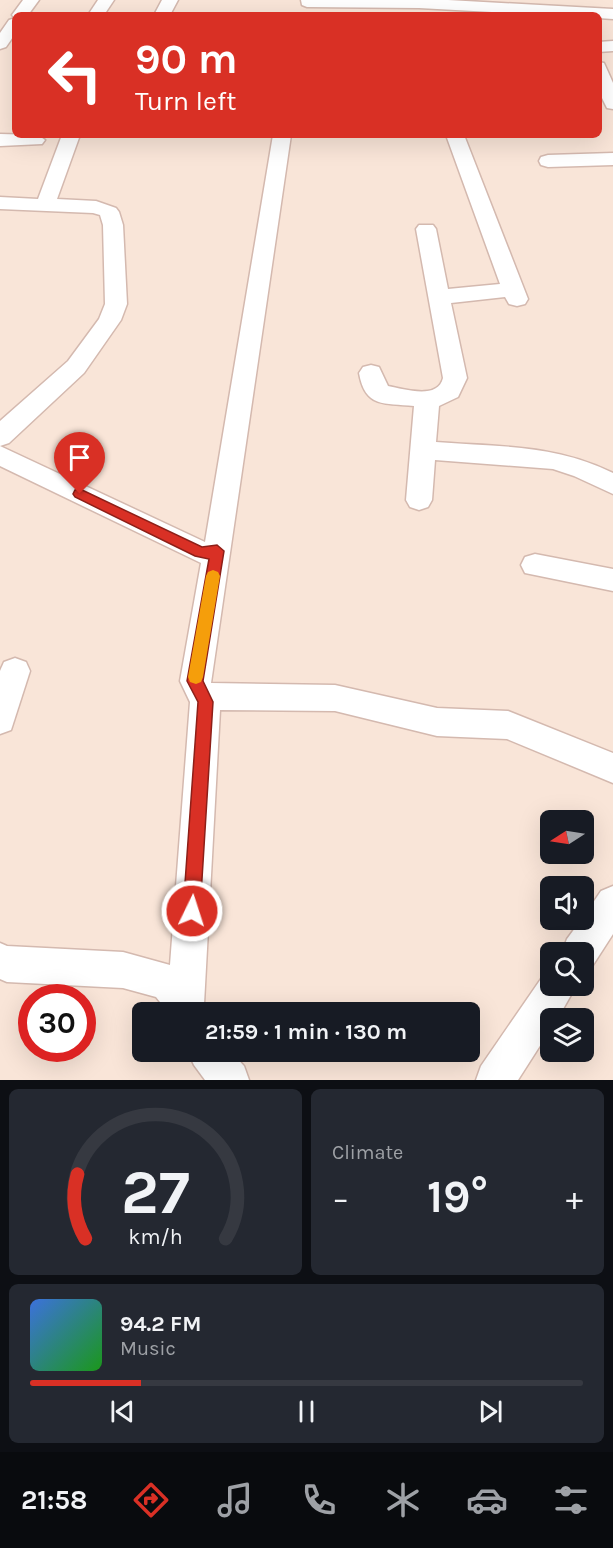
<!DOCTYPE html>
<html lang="en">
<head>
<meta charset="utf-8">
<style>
  :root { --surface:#171b24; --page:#242831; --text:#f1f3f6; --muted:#9ea1a6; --line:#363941; --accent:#d93025 }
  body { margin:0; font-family:Karla,sans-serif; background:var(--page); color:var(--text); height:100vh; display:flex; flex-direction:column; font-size:22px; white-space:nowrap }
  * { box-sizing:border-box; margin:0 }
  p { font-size:20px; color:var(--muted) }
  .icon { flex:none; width:33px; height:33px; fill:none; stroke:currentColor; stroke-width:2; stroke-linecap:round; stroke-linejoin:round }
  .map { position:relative; height:1080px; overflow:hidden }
  .details { display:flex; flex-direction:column; gap:9px; padding:9px; background:#0d0f14; flex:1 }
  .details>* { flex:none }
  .guide { position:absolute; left:12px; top:12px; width:590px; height:126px; border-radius:9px; box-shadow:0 6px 24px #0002; background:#d93025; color:#fff; overflow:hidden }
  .needle { width:39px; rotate:258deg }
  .controls { position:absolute; left:540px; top:810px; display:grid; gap:12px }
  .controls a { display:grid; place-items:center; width:54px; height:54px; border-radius:9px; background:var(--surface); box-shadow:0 6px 24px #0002; font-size:30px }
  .speed { position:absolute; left:18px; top:984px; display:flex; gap:12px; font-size:30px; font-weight:700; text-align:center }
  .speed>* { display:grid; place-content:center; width:78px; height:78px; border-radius:50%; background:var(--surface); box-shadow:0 6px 24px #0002; line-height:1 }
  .speed .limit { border:9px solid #d22; background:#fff; color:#111 }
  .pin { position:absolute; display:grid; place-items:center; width:51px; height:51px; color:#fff; margin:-62px -26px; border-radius:50% 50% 50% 0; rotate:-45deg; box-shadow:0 0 6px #0007 }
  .pin .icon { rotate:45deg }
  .me { position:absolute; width:66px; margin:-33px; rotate:4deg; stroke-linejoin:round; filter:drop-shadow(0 0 4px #0008) }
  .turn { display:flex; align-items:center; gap:21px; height:126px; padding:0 24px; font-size:27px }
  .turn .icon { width:78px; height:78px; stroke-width:2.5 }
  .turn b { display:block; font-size:42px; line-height:51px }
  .big { font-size:45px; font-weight:700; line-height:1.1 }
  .details .tile { flex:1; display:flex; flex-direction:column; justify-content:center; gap:9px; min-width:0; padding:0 21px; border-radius:9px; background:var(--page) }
  .details .dial { align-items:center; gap:0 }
  .dial svg { height:156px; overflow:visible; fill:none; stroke:var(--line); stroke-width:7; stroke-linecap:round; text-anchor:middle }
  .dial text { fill:var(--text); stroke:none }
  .song { display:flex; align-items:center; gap:18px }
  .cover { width:72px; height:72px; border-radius:9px; background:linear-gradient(135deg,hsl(220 70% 55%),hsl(120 70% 35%)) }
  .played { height:6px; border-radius:3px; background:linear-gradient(90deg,var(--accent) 20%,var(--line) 20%) }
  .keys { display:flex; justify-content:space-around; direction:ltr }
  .heat { display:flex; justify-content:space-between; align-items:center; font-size:33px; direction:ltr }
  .details .tiles { flex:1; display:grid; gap:9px; grid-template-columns:1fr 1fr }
  .tile:last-child { grid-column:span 2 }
  .trip { position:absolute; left:132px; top:1002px; width:348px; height:60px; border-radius:9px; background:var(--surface); box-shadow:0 6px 24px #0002; font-weight:700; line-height:60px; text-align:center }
  .tabs { display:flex; height:96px; justify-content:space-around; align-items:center; background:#090b0e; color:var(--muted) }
  .tabs .icon { width:42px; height:42px }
  .tabs .active { color:var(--accent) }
  .tabs b { font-size:27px; color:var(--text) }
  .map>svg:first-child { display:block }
</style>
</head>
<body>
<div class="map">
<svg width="613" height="1080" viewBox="0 0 613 1080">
  <rect width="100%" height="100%" fill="#fef2e8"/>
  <!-- residential -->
  <path fill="#f9e5d8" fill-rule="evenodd" d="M 0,0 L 613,0 L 613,1080 L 0,1080 ZM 15,15 L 598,15 L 598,135 L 15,135 ZM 550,820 L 584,820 L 584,854 L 550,854 ZM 550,886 L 584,886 L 584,920 L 550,920 ZM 550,952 L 584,952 L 584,986 L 550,986 ZM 32,998 L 82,998 L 82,1048 L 32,1048 ZM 142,1012 L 470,1012 L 470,1052 L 142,1052 ZM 550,1018 L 584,1018 L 584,1052 L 550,1052 Z"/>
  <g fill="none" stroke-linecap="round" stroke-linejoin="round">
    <defs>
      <g id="minor">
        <path d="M 23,0 L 39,0 L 28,15 L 15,15 L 15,34 L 6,47 L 0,49 L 0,33 L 9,20 L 15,18 L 12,15 Z"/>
        <path d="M 98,0 L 114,0 L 104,15 L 88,15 Z"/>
        <path d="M 162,0 L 178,0 L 170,15 L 154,15 Z"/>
        <path d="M 301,0 L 448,0 L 613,9 L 613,19 L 598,18 L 598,15 L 548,15 L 419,8 L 307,7 L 302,5 Z"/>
        <path d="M 613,41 L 613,51 L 598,52 L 598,42 Z"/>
        <path d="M 598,62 L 604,63 L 613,83 L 613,109 L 607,108 L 598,90 Z"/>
        <path d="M 0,134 L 38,135 L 45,140 L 42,144 L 0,146 Z"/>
        <path d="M 62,135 L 80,135 L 57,199 L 96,201 L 116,208 L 119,212 L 123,225 L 127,304 L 121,320 L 84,373 L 9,443 L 0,446 L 205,542 L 273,135 L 291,135 L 211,683 L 335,685 L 437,708 L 508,711 L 613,753 L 613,783 L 507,739 L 437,736 L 335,711 L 220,710 L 204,1004 L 206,1012 L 168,1012 L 156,997 L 123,988 L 7,982 L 0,979 L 0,943 L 7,946 L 123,952 L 170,965 L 190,702 L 180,681 L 201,563 L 0,466 L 0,421 L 68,361 L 99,319 L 105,304 L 103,225 L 100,215 L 93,213 L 0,209 L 0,197 L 38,199 Z"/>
        <path d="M 446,135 L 464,135 L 528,299 L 525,304 L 517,306 L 509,304 L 505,297 L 451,303 L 467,378 L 458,397 L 439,406 L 436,442 C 498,447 555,444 613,473 L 613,494 L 574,476 L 553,469 L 435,460 L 432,500 L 428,507 L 419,510 L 410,507 L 406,500 L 414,406 C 384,403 365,408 359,373 L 363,367 L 371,365 L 379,367 L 388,386 C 404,389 438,400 443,378 L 416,229 L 419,225 L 433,225 L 436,229 L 448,289 L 500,284 Z"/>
        <path d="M 613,153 L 613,165 L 548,167 L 541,165 L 539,161 L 541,157 L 548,155 Z"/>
        <path d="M 535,554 L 613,569 L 613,591 L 525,573 L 521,565 L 525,557 Z"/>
        <path d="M 15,658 L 26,662 L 30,671 L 11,730 L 0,734 L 0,671 L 4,662 Z"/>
        <path d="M 613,886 L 613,934 L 593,965 L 584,968 L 584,952 L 562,952 L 567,939 L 581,920 L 584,920 L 584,916 L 601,891 Z"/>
        <path d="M 550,971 L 550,986 L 576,986 L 558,1018 L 550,1018 L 550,1030 L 518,1080 L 476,1080 L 481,1066 L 545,973 Z"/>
        <path d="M 188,1052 L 231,1052 L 244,1066 L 249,1080 L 205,1080 L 194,1065 Z"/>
      </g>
    </defs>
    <!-- minor casing -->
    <use href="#minor" stroke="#d4b9af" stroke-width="3"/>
    <!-- minor -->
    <use href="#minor" fill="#fff" fill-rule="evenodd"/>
  </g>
  <!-- route -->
  <path fill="#d93025" stroke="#8d1f18" stroke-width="1.5" d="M 80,489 L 202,547 L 217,545 L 224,551 L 203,681 L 213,702 L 200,911 L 198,917 L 192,920 L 185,917 L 183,911 L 198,702 L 187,681 L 209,559 L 195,556 L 75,497 L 73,494 L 75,490 Z"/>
  <!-- slow -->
  <path fill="#f59e0b" d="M 213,570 L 218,572 L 220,576 L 203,677 L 201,682 L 196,684 L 190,682 L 188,677 L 206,576 L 208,572 Z"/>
</svg>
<div class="controls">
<a><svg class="needle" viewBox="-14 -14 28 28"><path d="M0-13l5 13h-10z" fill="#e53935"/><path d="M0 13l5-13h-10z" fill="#9ea1a6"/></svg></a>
<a><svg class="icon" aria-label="sound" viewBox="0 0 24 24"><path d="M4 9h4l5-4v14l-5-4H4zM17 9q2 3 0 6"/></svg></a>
<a><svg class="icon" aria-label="search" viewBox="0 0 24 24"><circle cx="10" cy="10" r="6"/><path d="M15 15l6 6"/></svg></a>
<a><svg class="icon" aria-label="layers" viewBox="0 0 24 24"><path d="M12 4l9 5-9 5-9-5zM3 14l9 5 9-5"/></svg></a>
</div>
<div class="speed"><div class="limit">30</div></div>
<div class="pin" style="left:80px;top:494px;background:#d93025"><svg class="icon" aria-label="arrive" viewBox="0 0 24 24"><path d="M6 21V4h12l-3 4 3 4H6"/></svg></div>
<svg class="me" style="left:192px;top:911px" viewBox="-20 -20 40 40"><circle r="17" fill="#d93025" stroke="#fff" stroke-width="3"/><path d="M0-11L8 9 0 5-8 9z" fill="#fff"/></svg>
<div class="trip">21:59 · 1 min · 130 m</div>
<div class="guide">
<div class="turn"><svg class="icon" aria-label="left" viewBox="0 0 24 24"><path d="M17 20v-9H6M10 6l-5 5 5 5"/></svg><div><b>90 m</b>Turn left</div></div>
</div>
</div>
<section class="details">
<div class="tiles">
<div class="tile dial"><svg viewBox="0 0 100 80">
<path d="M14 69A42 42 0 1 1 86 69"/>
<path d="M14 69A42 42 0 0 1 10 36" stroke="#d93025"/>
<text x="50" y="56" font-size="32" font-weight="700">27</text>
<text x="50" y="72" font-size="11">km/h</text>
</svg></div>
<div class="tile"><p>Climate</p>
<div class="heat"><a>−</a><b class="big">19°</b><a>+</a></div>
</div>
<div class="tile">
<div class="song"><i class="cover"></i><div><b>94.2 FM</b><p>Music</p></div></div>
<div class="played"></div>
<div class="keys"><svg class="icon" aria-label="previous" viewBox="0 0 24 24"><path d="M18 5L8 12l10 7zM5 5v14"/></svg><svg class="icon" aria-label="pause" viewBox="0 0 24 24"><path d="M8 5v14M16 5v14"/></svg><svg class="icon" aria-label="next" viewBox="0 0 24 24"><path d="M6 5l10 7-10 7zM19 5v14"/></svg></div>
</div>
</div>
</section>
<nav class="tabs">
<b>21:58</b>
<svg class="icon active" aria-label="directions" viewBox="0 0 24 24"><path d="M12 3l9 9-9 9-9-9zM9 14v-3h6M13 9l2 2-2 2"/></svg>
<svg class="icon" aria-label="music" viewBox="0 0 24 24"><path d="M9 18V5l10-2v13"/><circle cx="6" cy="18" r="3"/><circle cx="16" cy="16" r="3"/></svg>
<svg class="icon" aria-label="phone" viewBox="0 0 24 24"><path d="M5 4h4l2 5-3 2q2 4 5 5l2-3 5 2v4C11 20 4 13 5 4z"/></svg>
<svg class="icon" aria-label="climate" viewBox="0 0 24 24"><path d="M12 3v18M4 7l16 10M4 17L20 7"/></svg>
<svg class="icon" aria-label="car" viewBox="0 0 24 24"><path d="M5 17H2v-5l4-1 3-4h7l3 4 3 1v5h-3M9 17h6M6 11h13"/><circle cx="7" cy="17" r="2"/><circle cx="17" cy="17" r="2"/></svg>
<svg class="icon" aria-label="filters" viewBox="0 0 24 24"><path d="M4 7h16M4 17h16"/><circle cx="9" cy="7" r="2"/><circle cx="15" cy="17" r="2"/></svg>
</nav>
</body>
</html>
